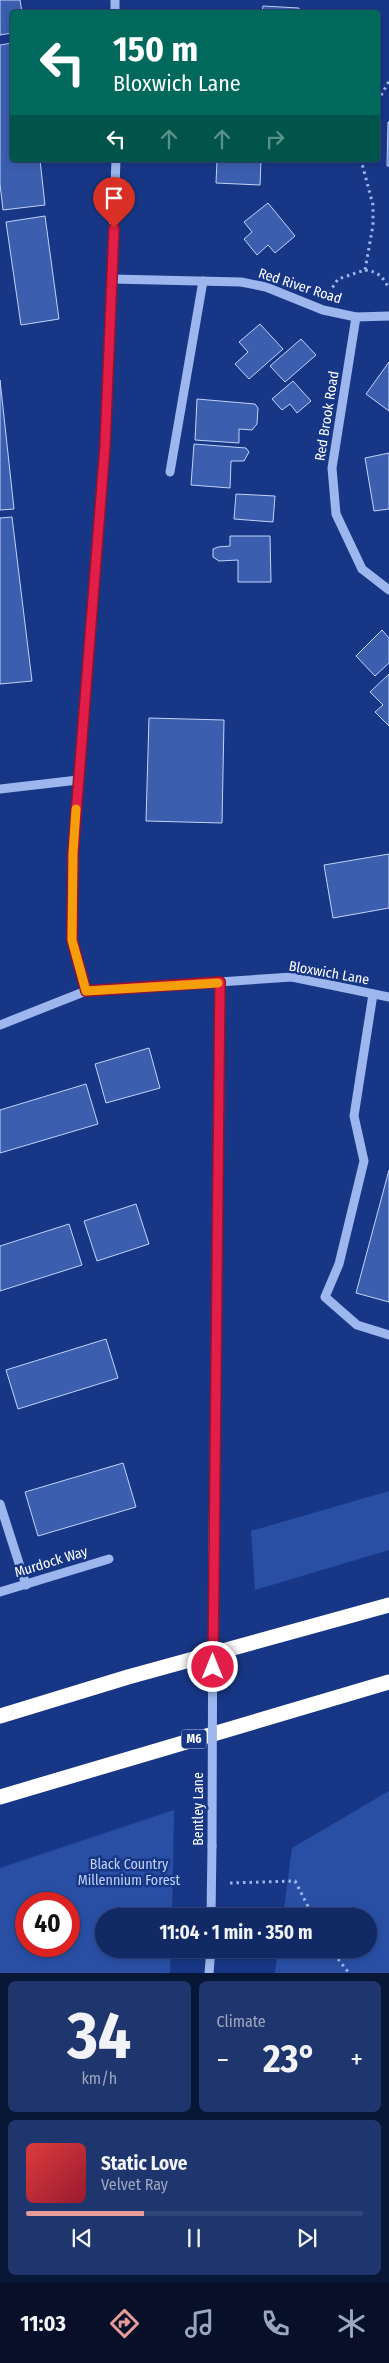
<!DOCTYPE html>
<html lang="en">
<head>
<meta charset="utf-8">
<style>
  :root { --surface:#112964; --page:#1e356d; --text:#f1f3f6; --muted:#9ca6bf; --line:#304578; --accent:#e69b98 }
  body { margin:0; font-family:"Fira Sans Condensed",sans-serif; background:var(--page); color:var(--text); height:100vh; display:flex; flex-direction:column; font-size:19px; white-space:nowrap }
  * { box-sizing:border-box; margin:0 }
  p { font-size:16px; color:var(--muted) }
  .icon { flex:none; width:28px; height:28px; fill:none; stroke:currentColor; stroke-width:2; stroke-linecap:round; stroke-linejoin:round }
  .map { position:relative; height:1973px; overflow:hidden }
  .side { display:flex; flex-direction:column; gap:8px; padding:8px; background:#091737; flex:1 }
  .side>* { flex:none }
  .guide { position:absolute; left:10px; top:10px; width:370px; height:152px; border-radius:5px; box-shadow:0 2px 8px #0003,0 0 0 1px var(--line); background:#00695c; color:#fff; overflow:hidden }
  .speed { position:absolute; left:15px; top:1892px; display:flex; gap:10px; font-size:25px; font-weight:700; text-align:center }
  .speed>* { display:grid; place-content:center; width:65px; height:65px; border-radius:50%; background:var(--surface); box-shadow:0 2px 8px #0003,0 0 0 1px var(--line); line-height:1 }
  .speed .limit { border:8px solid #d22; background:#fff; color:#111 }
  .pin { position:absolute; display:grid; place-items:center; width:42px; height:42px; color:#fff; margin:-51px -21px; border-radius:50% 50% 50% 0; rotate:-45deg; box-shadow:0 0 5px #0007 }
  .pin .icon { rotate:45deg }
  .me { position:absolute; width:55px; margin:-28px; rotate:0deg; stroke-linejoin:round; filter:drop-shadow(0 0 4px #0008) }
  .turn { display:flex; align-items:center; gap:18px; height:105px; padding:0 20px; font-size:22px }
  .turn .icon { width:65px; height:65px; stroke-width:2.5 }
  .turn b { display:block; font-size:35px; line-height:42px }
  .lanes { display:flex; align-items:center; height:48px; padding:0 20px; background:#0003; justify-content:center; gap:25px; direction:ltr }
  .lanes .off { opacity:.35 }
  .big { font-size:38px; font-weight:700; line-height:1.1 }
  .side .widget { flex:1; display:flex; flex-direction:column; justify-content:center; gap:8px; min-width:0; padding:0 18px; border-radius:8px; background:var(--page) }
  .side .dial { align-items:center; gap:0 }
  .dial b { font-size:65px; line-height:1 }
  .song { display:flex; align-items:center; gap:15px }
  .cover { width:60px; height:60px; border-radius:8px; background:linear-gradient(135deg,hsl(0 70% 55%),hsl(350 70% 35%)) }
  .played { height:5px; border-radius:2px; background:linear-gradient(90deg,var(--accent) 35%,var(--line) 35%) }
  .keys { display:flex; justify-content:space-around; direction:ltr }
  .heat { display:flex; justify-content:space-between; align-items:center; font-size:28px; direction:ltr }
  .side .tiles { flex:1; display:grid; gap:8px; grid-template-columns:1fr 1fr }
  .widget:last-child { grid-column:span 2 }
  .trip { position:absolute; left:95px; top:1908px; width:282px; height:50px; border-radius:25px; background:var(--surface); box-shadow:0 2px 8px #0003,0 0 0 1px var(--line); font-weight:700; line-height:50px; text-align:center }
  .dock { display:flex; height:80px; justify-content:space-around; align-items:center; background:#071028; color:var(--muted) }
  .dock .icon { width:35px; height:35px }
  .dock .active { color:var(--accent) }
  .dock b { font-size:22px; color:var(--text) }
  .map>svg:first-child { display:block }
</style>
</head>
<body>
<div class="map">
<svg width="389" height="1973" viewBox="0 0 389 1973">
  <rect width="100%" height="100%" fill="#173786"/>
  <!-- green -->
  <g fill="#294fa5" fill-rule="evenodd">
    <path d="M 389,1491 L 389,1550 L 255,1590 L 251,1531 Z"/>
    <path d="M 389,1791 L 389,1973 L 275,1973 L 278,1949 L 369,1949 L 369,1916 L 283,1916 L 292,1848 Z"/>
    <path d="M 174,1810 L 172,1916 L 104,1916 L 104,1949 L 171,1949 L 170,1973 L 0,1973 L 0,1868 ZM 26,1904 L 69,1904 L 69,1946 L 26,1946 Z"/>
  </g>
  <!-- building -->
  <g fill="#3b5eae" stroke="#c2d3fa">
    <path d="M 0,0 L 20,0 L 22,12 L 12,12 L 12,33 L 0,35 Z"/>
    <path d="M 263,6 L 299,8 L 299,12 L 262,12 Z"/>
    <path d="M 12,43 L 12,160 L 40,160 L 45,205 L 3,210 L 0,184 L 0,45 Z"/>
    <path d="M 388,122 L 389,122 L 389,166 L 387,166 Z"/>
    <path d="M 217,160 L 261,160 L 260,185 L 216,183 Z"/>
    <path d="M 268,203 L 295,236 L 275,253 L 268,245 L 257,255 L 244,239 L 252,232 L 244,222 Z"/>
    <path d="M 45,216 L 59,319 L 21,325 L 6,222 Z"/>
    <path d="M 260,324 L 283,349 L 249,379 L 235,364 L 248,352 L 239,342 Z"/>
    <path d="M 301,339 L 316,355 L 285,382 L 270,366 Z"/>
    <path d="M 389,362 L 389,411 L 366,394 Z"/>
    <path d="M 0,380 L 14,509 L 0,510 Z"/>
    <path d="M 293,381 L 311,401 L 297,413 L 290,404 L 282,410 L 272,399 Z"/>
    <path d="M 197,399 L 255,404 L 258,408 L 257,424 L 252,430 L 239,429 L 239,443 L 195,440 Z"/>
    <path d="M 194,444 L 246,448 L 249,452 L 244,461 L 231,461 L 230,488 L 191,485 Z"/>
    <path d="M 389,453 L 389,509 L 374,511 L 365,458 Z"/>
    <path d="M 236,494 L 275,496 L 273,522 L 234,519 Z"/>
    <path d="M 12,517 L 32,681 L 0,684 L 0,518 Z"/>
    <path d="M 230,536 L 270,536 L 271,582 L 238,582 L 238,560 L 219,561 L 213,557 L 213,549 L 218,547 L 230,546 Z"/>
    <path d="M 382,630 L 389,638 L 389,663 L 375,676 L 356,656 Z"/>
    <path d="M 389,674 L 389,726 L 375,712 L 383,705 L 370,692 Z"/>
    <path d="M 149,718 L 224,720 L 222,823 L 146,821 Z"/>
    <path d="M 389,854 L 389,908 L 333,918 L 324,865 Z"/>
    <path d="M 149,1048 L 160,1088 L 106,1103 L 95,1064 Z"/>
    <path d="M 86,1084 L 98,1124 L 0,1153 L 0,1110 Z"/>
    <path d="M 389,1170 L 389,1302 L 356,1293 Z"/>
    <path d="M 136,1204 L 149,1244 L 97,1261 L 84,1221 Z"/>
    <path d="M 69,1224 L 82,1265 L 0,1291 L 0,1246 Z"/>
    <path d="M 106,1339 L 118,1378 L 18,1409 L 6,1370 Z"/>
    <path d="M 123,1463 L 136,1507 L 38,1536 L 25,1492 Z"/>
  </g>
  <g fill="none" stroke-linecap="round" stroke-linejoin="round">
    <!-- path -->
    <g stroke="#9db6ed" stroke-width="3" stroke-dasharray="2.5 4" stroke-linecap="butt">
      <path d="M 378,101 L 389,81"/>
      <path d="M 365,270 C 378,272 383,276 389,289"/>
      <path d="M 329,293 L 338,279 L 365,270 L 373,225 L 373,205 L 361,160"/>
      <path d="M 230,1883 L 295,1881 L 313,1916"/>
      <path d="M 330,1949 L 349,1973"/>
    </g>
    <!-- minor -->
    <g stroke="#9db6ed" stroke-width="9">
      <path d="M 115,0 L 115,12"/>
      <path d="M 112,279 L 241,282 L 266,287 L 323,310 L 356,317 L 389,316"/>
      <path d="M 356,317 L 332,468 L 336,514 L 362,569 L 389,590"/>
      <path d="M 170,472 L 203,281"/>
      <path d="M 0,789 L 78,780"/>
      <path d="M 86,991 L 72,940 L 73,853 L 105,446 L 116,160"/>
      <path d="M 373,994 L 354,1116 L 364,1161 L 339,1264 L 325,1297 L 357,1325 L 389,1335"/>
      <path d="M 0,1025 L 86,991 L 292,977 L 389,997"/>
      <path d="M 0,1504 L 26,1585"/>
      <path d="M 213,1548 L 220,982"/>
      <path d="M 0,1592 L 109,1559"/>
      <path d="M 211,1916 L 212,1846"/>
      <path d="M 209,1973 L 211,1949"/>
    </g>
    <!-- highway -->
    <g stroke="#fff" stroke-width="15">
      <path d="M 0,1716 L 128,1677 L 389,1605"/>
      <path d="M 0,1797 L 389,1682"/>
    </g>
    <!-- minor-bridge -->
    <path stroke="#9db6ed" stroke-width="9" d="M 212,1846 L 213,1548"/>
  </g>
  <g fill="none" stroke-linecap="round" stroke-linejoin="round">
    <defs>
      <path id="route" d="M 114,228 L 105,446 L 73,853 L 72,940 L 86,991 L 220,982 L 213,1667"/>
    </defs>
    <!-- route casing -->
    <use href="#route" stroke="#92132f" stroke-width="12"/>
    <!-- route -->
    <use href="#route" stroke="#e11d48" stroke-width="9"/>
    <!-- slow -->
    <path stroke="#f59e0b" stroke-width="9" d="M 76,809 L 73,853 L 72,940 L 86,991 L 218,983"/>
  </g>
  <g text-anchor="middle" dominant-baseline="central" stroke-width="5" stroke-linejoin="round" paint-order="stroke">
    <!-- shield labels -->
    <rect fill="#173786" stroke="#b9c3db" stroke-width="1" x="181.5" y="1729.5" width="25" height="19" rx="4"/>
    <g font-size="12" font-weight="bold" fill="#fff">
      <text x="194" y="1739">M6</text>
    </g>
    <!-- street labels -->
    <g font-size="14" fill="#fff" stroke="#173786">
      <text transform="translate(300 286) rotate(18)">Red River Road</text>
      <text transform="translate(327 416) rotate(-81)">Red Brook Road</text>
      <text transform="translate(329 973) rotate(10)">Bloxwich Lane</text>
      <text transform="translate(51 1562) rotate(-17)">Murdock Way</text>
      <text transform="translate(198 1809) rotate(-90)">Bentley Lane</text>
    </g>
    <!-- park labels -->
    <g font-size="14" fill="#c2d3fa" stroke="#173786">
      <text x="129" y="1864">Black Country<tspan x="129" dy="16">Millennium Forest</tspan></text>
    </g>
  </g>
</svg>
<div class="speed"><div class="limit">40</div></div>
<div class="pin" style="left:114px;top:228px;background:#d93025"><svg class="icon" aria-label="arrive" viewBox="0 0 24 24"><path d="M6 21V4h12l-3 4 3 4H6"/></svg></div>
<svg class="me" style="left:213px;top:1667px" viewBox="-20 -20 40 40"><circle r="17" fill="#e11d48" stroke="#fff" stroke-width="3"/><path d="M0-11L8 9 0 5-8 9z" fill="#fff"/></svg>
<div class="trip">11:04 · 1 min · 350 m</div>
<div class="guide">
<div class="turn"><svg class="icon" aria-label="left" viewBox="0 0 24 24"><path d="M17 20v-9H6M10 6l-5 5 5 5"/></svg><div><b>150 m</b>Bloxwich Lane</div></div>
<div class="lanes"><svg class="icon" aria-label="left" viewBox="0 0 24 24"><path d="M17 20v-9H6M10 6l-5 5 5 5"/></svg><svg class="icon off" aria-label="ahead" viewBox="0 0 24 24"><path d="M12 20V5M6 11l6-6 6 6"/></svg><svg class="icon off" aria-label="ahead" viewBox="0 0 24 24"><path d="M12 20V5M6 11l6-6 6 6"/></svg><svg class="icon off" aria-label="right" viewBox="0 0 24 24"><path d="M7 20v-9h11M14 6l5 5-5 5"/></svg></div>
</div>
</div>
<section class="side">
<div class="tiles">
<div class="widget dial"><b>34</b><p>km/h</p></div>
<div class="widget"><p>Climate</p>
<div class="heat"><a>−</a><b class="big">23°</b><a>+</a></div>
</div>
<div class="widget">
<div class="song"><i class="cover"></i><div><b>Static Love</b><p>Velvet Ray</p></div></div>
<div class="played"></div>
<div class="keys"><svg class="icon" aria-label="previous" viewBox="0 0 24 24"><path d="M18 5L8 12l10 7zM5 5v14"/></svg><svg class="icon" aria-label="pause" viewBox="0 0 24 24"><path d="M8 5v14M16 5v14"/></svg><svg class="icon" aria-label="next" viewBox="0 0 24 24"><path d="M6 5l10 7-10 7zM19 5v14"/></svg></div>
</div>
</div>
</section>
<nav class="dock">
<b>11:03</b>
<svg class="icon active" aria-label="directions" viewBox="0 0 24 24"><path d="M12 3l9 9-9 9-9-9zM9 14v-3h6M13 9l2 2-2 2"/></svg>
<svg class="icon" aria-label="music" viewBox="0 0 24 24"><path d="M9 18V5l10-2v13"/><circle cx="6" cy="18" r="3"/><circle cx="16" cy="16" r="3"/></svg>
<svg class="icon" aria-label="phone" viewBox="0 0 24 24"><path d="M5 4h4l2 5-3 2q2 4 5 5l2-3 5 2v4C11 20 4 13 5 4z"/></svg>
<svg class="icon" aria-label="climate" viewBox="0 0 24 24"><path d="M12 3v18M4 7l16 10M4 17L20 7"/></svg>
</nav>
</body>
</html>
